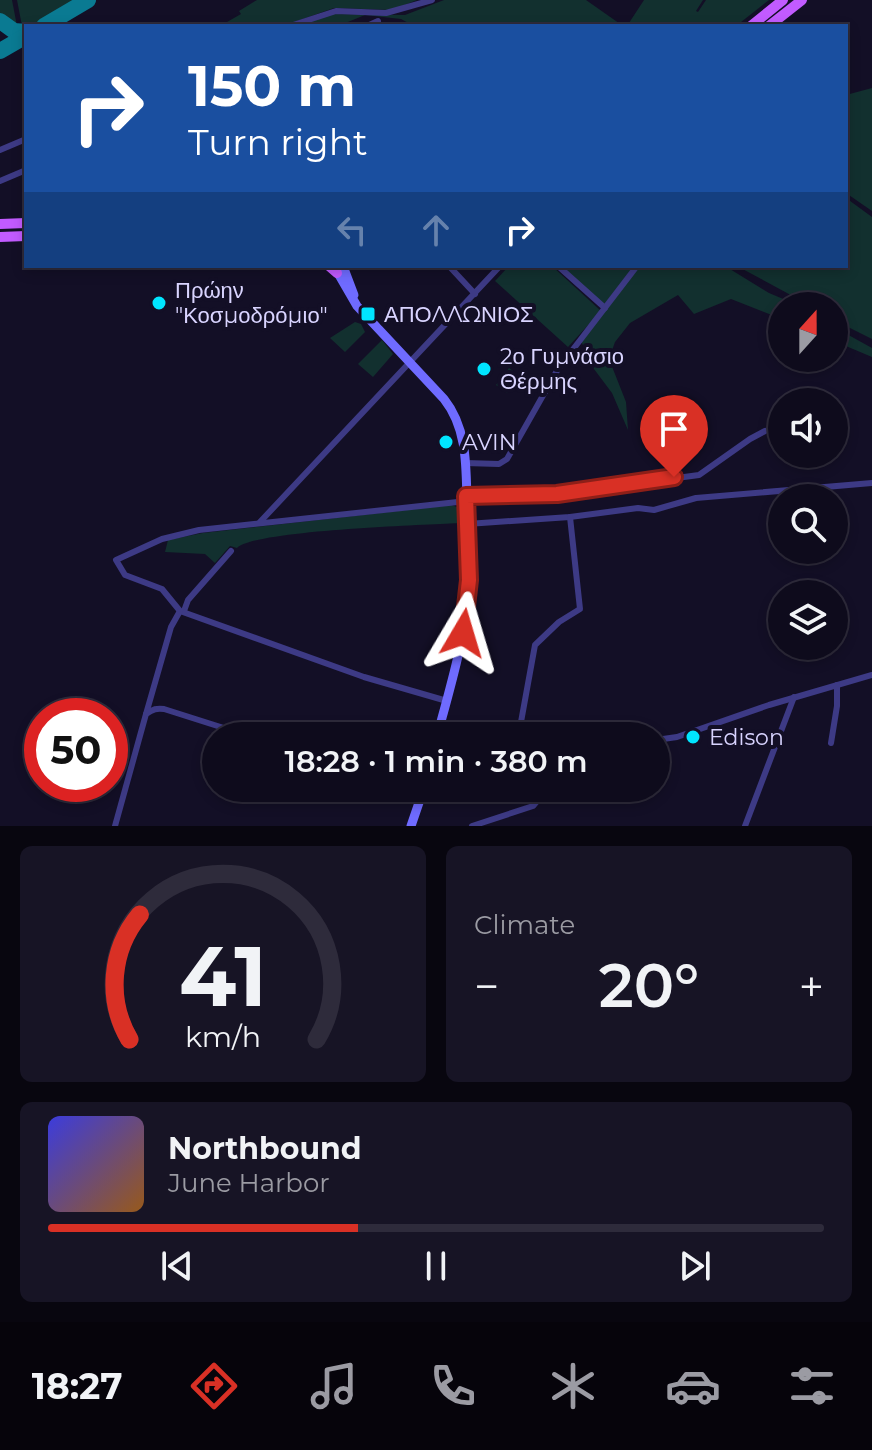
<!DOCTYPE html>
<html lang="en">
<head>
<meta charset="utf-8">
<style>
  :root { --surface:#0e0b1c; --page:#171425; --text:#f1f3f6; --muted:#9b9ba3; --line:#2e2b3b; --accent:#d93025 }
  body { margin:0; font-family:Montserrat,sans-serif; background:var(--page); color:var(--text); height:100vh; display:flex; flex-direction:column; font-size:30px; white-space:nowrap }
  * { box-sizing:border-box; margin:0 }
  p { font-size:26px; color:var(--muted) }
  .icon { flex:none; width:44px; height:44px; fill:none; stroke:currentColor; stroke-width:2; stroke-linecap:round; stroke-linejoin:round }
  .map { position:relative; height:826px; overflow:hidden }
  .side { display:flex; flex-direction:column; gap:20px; padding:20px; background:#08060f; flex:1 }
  .side>* { flex:none }
  .guide { position:absolute; left:24px; top:24px; width:824px; height:244px; border-radius:0px; box-shadow:0 4px 12px #0003,0 0 0 2px var(--line); background:#1a4fa0; color:#fff; overflow:hidden }
  .needle { width:52px; rotate:21deg }
  .controls { position:absolute; left:768px; top:292px; display:grid; gap:16px }
  .controls a { display:grid; place-items:center; width:80px; height:80px; border-radius:50%; background:var(--surface); box-shadow:0 4px 12px #0003,0 0 0 2px var(--line); font-size:40px }
  .speed { position:absolute; left:24px; top:698px; display:flex; gap:16px; font-size:40px; font-weight:700; text-align:center }
  .speed>* { display:grid; place-content:center; width:104px; height:104px; border-radius:50%; background:var(--surface); box-shadow:0 4px 12px #0003,0 0 0 2px var(--line); line-height:1 }
  .speed .limit { border:12px solid #d22; background:#fff; color:#111 }
  .pin { position:absolute; display:grid; place-items:center; width:68px; height:68px; color:#fff; margin:-82px -34px; border-radius:50% 50% 50% 0; rotate:-45deg; box-shadow:0 0 8px #0007 }
  .pin .icon { rotate:45deg }
  .me { position:absolute; width:88px; margin:-44px; rotate:7deg; stroke-linejoin:round; filter:drop-shadow(0 0 6px #0008) }
  .turn { display:flex; align-items:center; gap:28px; height:168px; padding:0 32px; font-size:36px }
  .turn .icon { width:104px; height:104px; stroke-width:2.5 }
  .turn b { display:block; font-size:56px; line-height:68px }
  .lanes { display:flex; align-items:center; height:76px; padding:0 32px; background:#0003; justify-content:center; gap:40px; direction:ltr }
  .lanes .off { opacity:.35 }
  .big { font-size:60px; font-weight:600; line-height:1.1 }
  .side .widget { flex:1; display:flex; flex-direction:column; justify-content:center; gap:12px; min-width:0; padding:0 28px; border-radius:12px; background:var(--page) }
  .side .dial { align-items:center; gap:0 }
  .dial svg { height:208px; overflow:visible; fill:none; stroke:var(--line); stroke-width:7; stroke-linecap:round; text-anchor:middle }
  .dial text { fill:var(--text); stroke:none }
  .song { display:flex; align-items:center; gap:24px }
  .cover { width:96px; height:96px; border-radius:12px; background:linear-gradient(135deg,hsl(240 70% 55%),hsl(30 70% 35%)) }
  .played { height:8px; border-radius:4px; background:linear-gradient(90deg,var(--accent) 40%,var(--line) 40%) }
  .keys { display:flex; justify-content:space-around; direction:ltr }
  .heat { display:flex; justify-content:space-between; align-items:center; font-size:44px; direction:ltr }
  .side .tiles { flex:1; display:grid; gap:20px; grid-template-columns:1fr 1fr }
  .widget:last-child { grid-column:span 2 }
  .trip { position:absolute; left:202px; top:722px; width:468px; height:80px; border-radius:40px; background:var(--surface); box-shadow:0 4px 12px #0003,0 0 0 2px var(--line); font-weight:600; line-height:80px; text-align:center }
  .tab-bar { display:flex; height:128px; justify-content:space-around; align-items:center; background:#06040b; color:var(--muted) }
  .tab-bar .icon { width:56px; height:56px }
  .tab-bar .on { color:var(--accent) }
  .tab-bar b { font-size:36px; color:var(--text) }
  .map>svg:first-child { display:block }
</style>
</head>
<body>
<div class="map">
<svg width="872" height="826" viewBox="0 0 872 826">
  <rect width="100%" height="100%" fill="#130f26"/>
  <!-- green -->
  <g fill="#12302f">
    <path d="M 0,0 L 12,0 L 17,26 L 0,13 Z"/>
    <path d="M 17,0 L 77,0 C 60,10 41,26 22,26 Z"/>
    <path d="M 257,0 L 417,0 L 392,10 L 334,8 L 283,26 L 220,26 L 241,14 L 239,11 Z"/>
    <path d="M 444,0 L 586,0 L 623,26 L 414,26 L 401,19 L 365,15 L 338,26 L 296,26 L 330,14 L 405,15 Z"/>
    <path d="M 644,0 L 703,0 L 696,11 L 698,12 L 706,0 L 769,0 L 736,26 L 627,26 Z"/>
    <path d="M 872,88 L 872,211 L 846,193 L 846,95 Z"/>
    <path d="M 846,198 L 872,217 L 872,339 L 834,320 L 834,306 L 811,306 L 737,266 L 846,266 Z"/>
    <path d="M 509,266 L 552,266 L 601,311 L 568,347 L 495,281 Z"/>
    <path d="M 560,266 L 634,266 L 603,306 Z"/>
    <path d="M 640,266 L 725,266 L 769,293 L 800,306 L 782,306 L 782,319 L 731,299 L 694,314 L 678,295 L 630,323 L 615,342 L 609,359 L 626,402 L 628,430 L 612,393 L 594,369 L 581,341 Z"/>
    <path d="M 355,322 L 361,324 L 365,332 L 345,352 L 330,338 Z"/>
    <path d="M 834,327 L 872,348 L 872,357 L 834,341 Z"/>
    <path d="M 382,340 L 393,354 L 373,377 L 358,364 Z"/>
    <path d="M 509,368 L 520,376 L 507,393 L 496,385 Z"/>
    <path d="M 451,505 L 460,508 L 461,523 C 426,525 255,530 237,548 L 230,546 L 215,563 L 205,554 L 165,552 L 168,540 L 203,533 Z"/>
  </g>
  <g fill="none" stroke-linecap="round" stroke-linejoin="round">
    <!-- taxiway -->
    <g stroke="#0a7a92" stroke-width="16">
      <path d="M 0,21 L 14,31 L 26,32"/>
      <path d="M 44,26 L 88,0"/>
      <path d="M 0,51 L 26,36"/>
    </g>
    <!-- street -->
    <g stroke="#3d3a85" stroke-width="6">
      <path d="M 290,26 L 336,11 L 386,13 L 432,0"/>
      <path d="M 367,26 L 378,21"/>
      <path d="M 0,150 L 26,139"/>
      <path d="M 0,181 L 26,170"/>
      <path d="M 449,266 L 475,294"/>
      <path d="M 558,266 L 605,308"/>
      <path d="M 465,463 L 499,464 L 507,459 L 558,369 L 637,266"/>
      <path d="M 466,496 L 557,494 L 699,475 L 750,439 L 765,431"/>
      <path d="M 260,522 L 500,266"/>
      <path d="M 467,524 L 570,517 L 638,508 L 654,510 L 696,498 L 872,483"/>
      <path d="M 184,611 L 188,600 L 231,551"/>
      <path d="M 447,701 L 364,677 L 180,611 L 162,589 L 125,575 L 116,560 L 162,539 L 199,530 L 467,501"/>
      <path d="M 146,714 L 171,627 L 180,611"/>
      <path d="M 515,736 L 521,722 L 535,645 L 559,622 L 580,609 L 570,517"/>
      <path d="M 656,740 L 677,737 L 769,705 L 872,675"/>
      <path d="M 831,743 L 837,706 L 837,685"/>
      <path d="M 533,788 L 544,793"/>
      <path d="M 115,826 L 146,714 C 153,709 157,708 164,709 L 249,736"/>
      <path d="M 472,826 L 533,806 L 548,788"/>
      <path d="M 745,826 L 794,697"/>
    </g>
    <!-- secondary -->
    <g stroke="#6f6bff" stroke-width="9">
      <path d="M 343,266 L 354,295"/>
      <path d="M 335,268 L 357,306 L 444,399 C 468,429 466,468 467,505 C 467,530 470,554 469,579 C 467,632 451,685 437,736"/>
      <path d="M 411,826 L 424,788"/>
    </g>
    <!-- primary -->
    <g stroke="#c25bff" stroke-width="10">
      <path d="M 751,26 L 783,0"/>
      <path d="M 769,26 L 802,0"/>
      <path d="M 0,224 L 26,223"/>
      <path d="M 0,237 L 26,236"/>
      <path d="M 329,266 L 337,273"/>
    </g>
  </g>
  <g fill="none" stroke-linecap="round" stroke-linejoin="round">
    <defs>
      <path id="route" d="M 463,633 L 469,580 L 466,496 L 557,494 L 674,477"/>
    </defs>
    <!-- route casing -->
    <use href="#route" stroke="#8d1f18" stroke-width="20"/>
    <!-- route -->
    <use href="#route" stroke="#d93025" stroke-width="14"/>
  </g>
  <!-- markers -->
  <g fill="#00e5ff" stroke="#130f26" stroke-width="3">
    <circle cx="159" cy="303" r="8"/>
    <rect x="360" y="306" width="16" height="16" rx="4"/>
    <circle cx="484" cy="369" r="8"/>
    <circle cx="446" cy="442" r="8"/>
    <circle cx="693" cy="737" r="8"/>
  </g>
  <g text-anchor="middle" dominant-baseline="central" stroke-width="8" stroke-linejoin="round" paint-order="stroke">
    <!-- poi labels -->
    <g font-size="22" fill="#d9d4ff" stroke="#130f26" text-anchor="start">
      <text x="175" y="290">Πρώην<tspan x="175" dy="25">"Κοσμοδρόμιο"</tspan></text>
      <text x="384" y="314">ΑΠΟΛΛΩΝΙΟΣ</text>
      <text x="500" y="356">2ο Γυμνάσιο<tspan x="500" dy="25">Θέρμης</tspan></text>
      <text x="462" y="442">AVIN</text>
      <text x="709" y="737">Edison</text>
    </g>
  </g>
</svg>
<div class="controls">
<a><svg class="needle" viewBox="-14 -14 28 28"><path d="M0-13l5 13h-10z" fill="#e53935"/><path d="M0 13l5-13h-10z" fill="#9b9ba3"/></svg></a>
<a><svg class="icon" aria-label="sound" viewBox="0 0 24 24"><path d="M4 9h4l5-4v14l-5-4H4zM17 9q2 3 0 6"/></svg></a>
<a><svg class="icon" aria-label="search" viewBox="0 0 24 24"><circle cx="10" cy="10" r="6"/><path d="M15 15l6 6"/></svg></a>
<a><svg class="icon" aria-label="layers" viewBox="0 0 24 24"><path d="M12 4l9 5-9 5-9-5zM3 14l9 5 9-5"/></svg></a>
</div>
<div class="speed"><div class="limit">50</div></div>
<div class="pin" style="left:674px;top:477px;background:#d93025"><svg class="icon" aria-label="arrive" viewBox="0 0 24 24"><path d="M6 21V4h12l-3 4 3 4H6"/></svg></div>
<svg class="me" style="left:463px;top:633px" viewBox="-20 -20 40 40"><path d="M0-17L14 15 0 8-14 15z" fill="#d93025" stroke="#fff" stroke-width="4"/></svg>
<div class="trip">18:28 · 1 min · 380 m</div>
<div class="guide">
<div class="turn"><svg class="icon" aria-label="right" viewBox="0 0 24 24"><path d="M7 20v-9h11M14 6l5 5-5 5"/></svg><div><b>150 m</b>Turn right</div></div>
<div class="lanes"><svg class="icon off" aria-label="left" viewBox="0 0 24 24"><path d="M17 20v-9H6M10 6l-5 5 5 5"/></svg><svg class="icon off" aria-label="ahead" viewBox="0 0 24 24"><path d="M12 20V5M6 11l6-6 6 6"/></svg><svg class="icon" aria-label="right" viewBox="0 0 24 24"><path d="M7 20v-9h11M14 6l5 5-5 5"/></svg></div>
</div>
</div>
<section class="side">
<div class="tiles">
<div class="widget dial"><svg viewBox="0 0 100 80">
<path d="M14 69A42 42 0 1 1 86 69"/>
<path d="M14 69A42 42 0 0 1 18 21" stroke="#d93025"/>
<text x="50" y="56" font-size="32" font-weight="700">41</text>
<text x="50" y="72" font-size="11">km/h</text>
</svg></div>
<div class="widget"><p>Climate</p>
<div class="heat"><a>−</a><b class="big">20°</b><a>+</a></div>
</div>
<div class="widget">
<div class="song"><i class="cover"></i><div><b>Northbound</b><p>June Harbor</p></div></div>
<div class="played"></div>
<div class="keys"><svg class="icon" aria-label="previous" viewBox="0 0 24 24"><path d="M18 5L8 12l10 7zM5 5v14"/></svg><svg class="icon" aria-label="pause" viewBox="0 0 24 24"><path d="M8 5v14M16 5v14"/></svg><svg class="icon" aria-label="next" viewBox="0 0 24 24"><path d="M6 5l10 7-10 7zM19 5v14"/></svg></div>
</div>
</div>
</section>
<nav class="tab-bar">
<b>18:27</b>
<svg class="icon on" aria-label="directions" viewBox="0 0 24 24"><path d="M12 3l9 9-9 9-9-9zM9 14v-3h6M13 9l2 2-2 2"/></svg>
<svg class="icon" aria-label="music" viewBox="0 0 24 24"><path d="M9 18V5l10-2v13"/><circle cx="6" cy="18" r="3"/><circle cx="16" cy="16" r="3"/></svg>
<svg class="icon" aria-label="phone" viewBox="0 0 24 24"><path d="M5 4h4l2 5-3 2q2 4 5 5l2-3 5 2v4C11 20 4 13 5 4z"/></svg>
<svg class="icon" aria-label="climate" viewBox="0 0 24 24"><path d="M12 3v18M4 7l16 10M4 17L20 7"/></svg>
<svg class="icon" aria-label="car" viewBox="0 0 24 24"><path d="M5 17H2v-5l4-1 3-4h7l3 4 3 1v5h-3M9 17h6M6 11h13"/><circle cx="7" cy="17" r="2"/><circle cx="17" cy="17" r="2"/></svg>
<svg class="icon" aria-label="filters" viewBox="0 0 24 24"><path d="M4 7h16M4 17h16"/><circle cx="9" cy="7" r="2"/><circle cx="15" cy="17" r="2"/></svg>
</nav>
</body>
</html>
